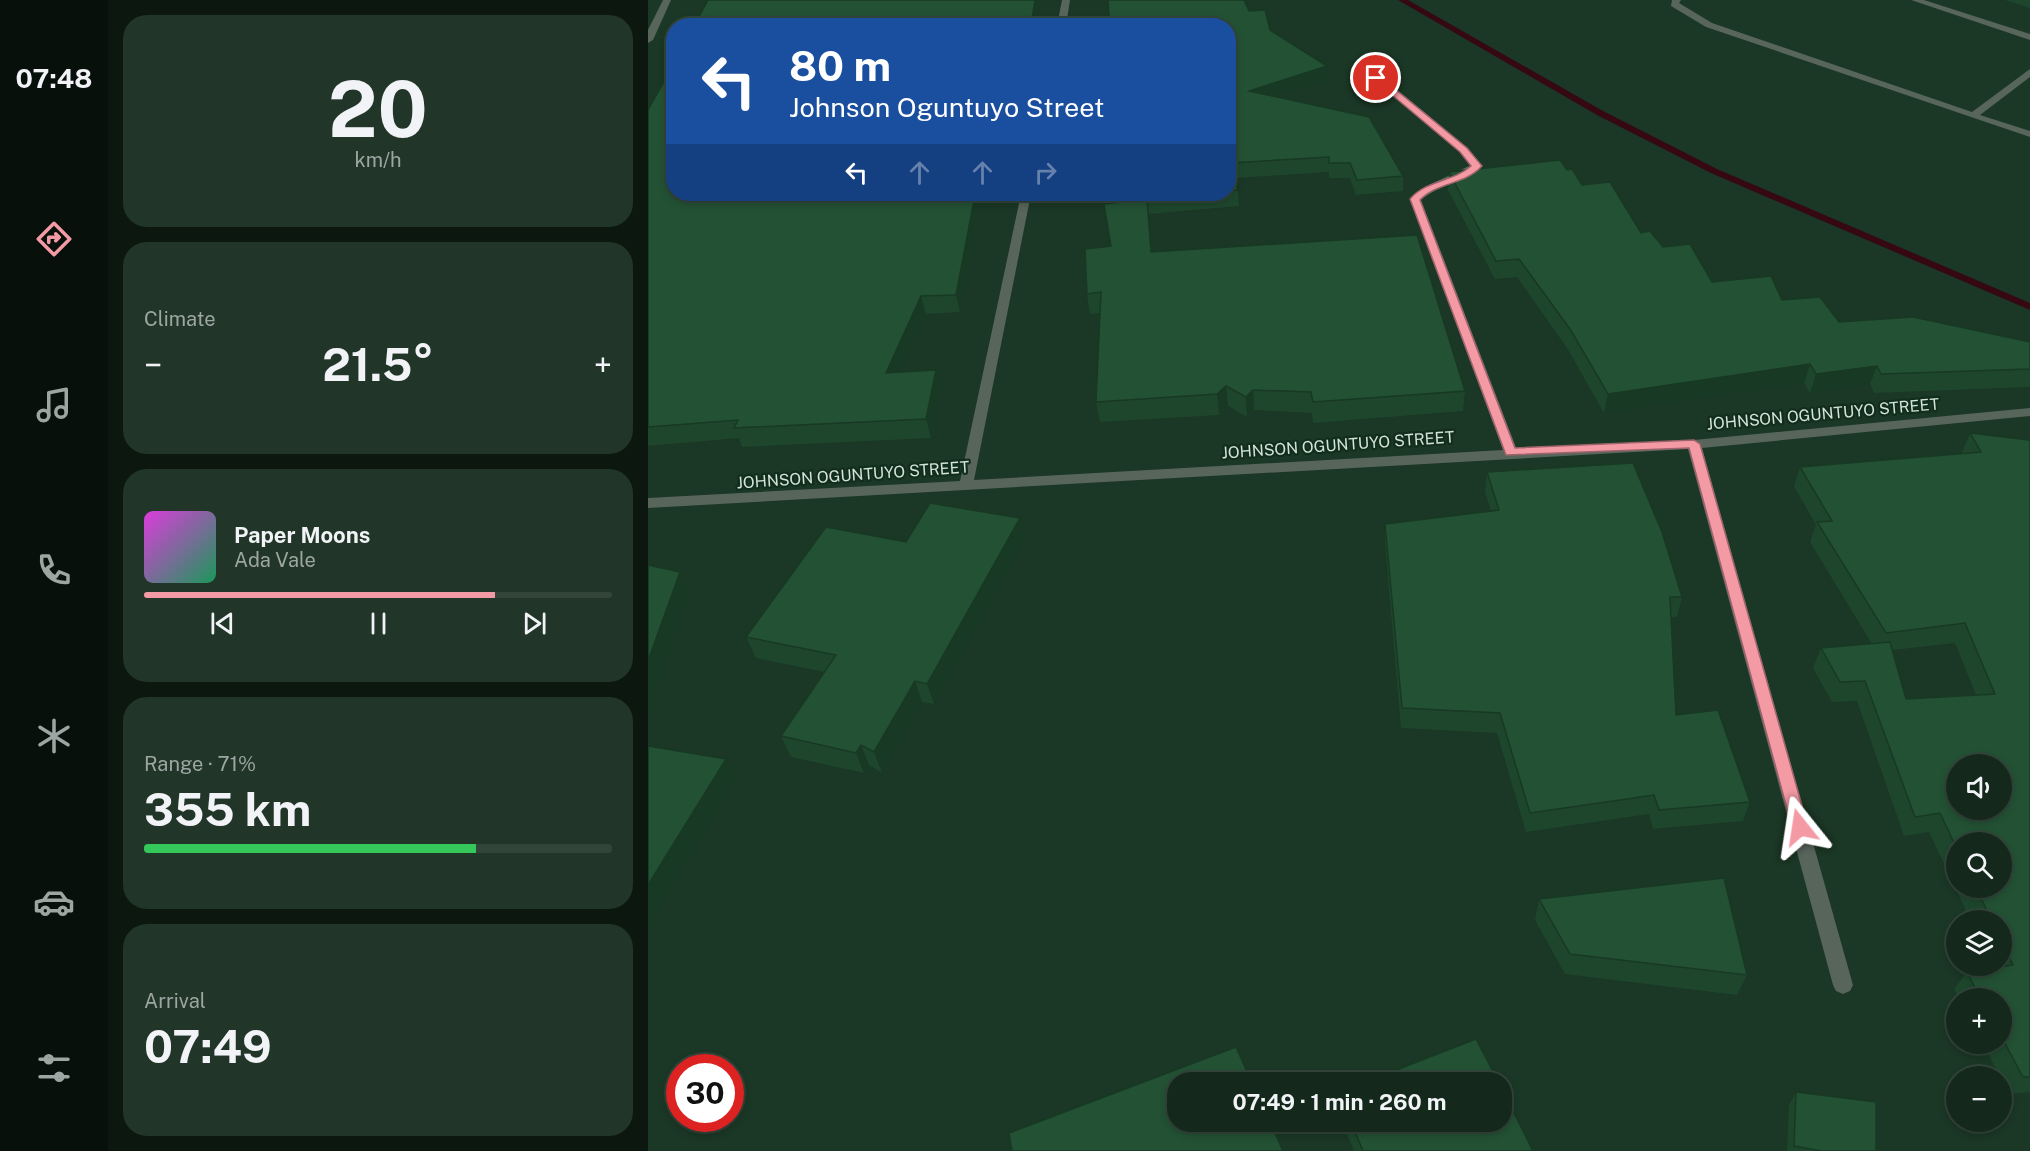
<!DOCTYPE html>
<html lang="en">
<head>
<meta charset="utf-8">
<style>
  :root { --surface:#14291c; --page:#213529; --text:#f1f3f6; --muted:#9da6a3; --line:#33453b; --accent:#f49aa5 }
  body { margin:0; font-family:"Public Sans",sans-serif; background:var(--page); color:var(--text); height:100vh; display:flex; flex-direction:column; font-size:22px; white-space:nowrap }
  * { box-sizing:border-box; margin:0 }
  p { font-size:20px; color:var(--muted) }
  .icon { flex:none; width:33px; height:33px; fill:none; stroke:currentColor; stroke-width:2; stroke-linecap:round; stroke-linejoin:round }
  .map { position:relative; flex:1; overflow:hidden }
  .panel { display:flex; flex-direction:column; gap:15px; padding:15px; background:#0b170f; width:540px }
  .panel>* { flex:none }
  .banner { position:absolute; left:18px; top:18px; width:570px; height:183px; border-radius:24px; box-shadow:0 3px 9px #0003,0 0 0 2px var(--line); background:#1a4fa0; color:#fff; overflow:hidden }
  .controls { position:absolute; left:1298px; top:754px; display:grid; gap:12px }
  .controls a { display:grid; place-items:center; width:66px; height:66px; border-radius:50%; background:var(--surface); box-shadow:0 3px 9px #0003,0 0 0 2px var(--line); font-size:30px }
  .speed { position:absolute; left:18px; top:1054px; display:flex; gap:12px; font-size:30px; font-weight:700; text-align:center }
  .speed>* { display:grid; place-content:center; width:78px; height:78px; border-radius:50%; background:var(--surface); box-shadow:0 3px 9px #0003,0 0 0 2px var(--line); line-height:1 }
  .speed .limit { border:9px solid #d22; background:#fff; color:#111 }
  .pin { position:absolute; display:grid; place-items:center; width:51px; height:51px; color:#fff; margin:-26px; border:3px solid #fff; border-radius:50%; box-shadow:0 2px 6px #0007 }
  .me { position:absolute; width:66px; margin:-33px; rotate:345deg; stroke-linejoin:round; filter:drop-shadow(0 0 4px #0008) }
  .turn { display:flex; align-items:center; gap:21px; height:126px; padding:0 24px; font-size:27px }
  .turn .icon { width:78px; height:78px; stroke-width:2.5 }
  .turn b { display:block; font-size:42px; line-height:51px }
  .lanes { display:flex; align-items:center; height:57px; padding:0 24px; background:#0003; justify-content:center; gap:30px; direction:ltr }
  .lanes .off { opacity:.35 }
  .big { font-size:45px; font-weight:700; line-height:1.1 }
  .panel .card { flex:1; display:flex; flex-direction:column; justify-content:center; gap:9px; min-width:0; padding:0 21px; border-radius:24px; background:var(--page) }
  .panel .dial { align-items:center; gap:0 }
  .dial b { font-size:78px; line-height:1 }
  .song { display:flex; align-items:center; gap:18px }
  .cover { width:72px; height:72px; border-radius:9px; background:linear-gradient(135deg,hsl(300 70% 55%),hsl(150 70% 35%)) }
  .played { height:6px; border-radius:3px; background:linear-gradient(90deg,var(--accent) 75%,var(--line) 75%) }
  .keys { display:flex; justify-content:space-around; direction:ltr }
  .heat { display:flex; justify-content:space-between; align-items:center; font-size:33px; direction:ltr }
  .charge { height:9px; border-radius:4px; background:linear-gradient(90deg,#34c759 71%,var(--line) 0) }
  .trip { position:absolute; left:519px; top:1072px; width:345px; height:60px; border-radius:24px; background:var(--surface); box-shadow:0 3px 9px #0003,0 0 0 2px var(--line); font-weight:700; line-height:60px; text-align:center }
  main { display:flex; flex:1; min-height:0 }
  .tabs { display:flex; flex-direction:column; width:108px; justify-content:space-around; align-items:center; background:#08100b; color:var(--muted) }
  .tabs .icon { width:42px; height:42px }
  .tabs .selected { color:var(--accent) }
  .tabs b { font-size:27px; color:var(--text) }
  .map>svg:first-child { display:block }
</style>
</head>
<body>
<main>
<nav class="tabs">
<b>07:48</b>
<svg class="icon selected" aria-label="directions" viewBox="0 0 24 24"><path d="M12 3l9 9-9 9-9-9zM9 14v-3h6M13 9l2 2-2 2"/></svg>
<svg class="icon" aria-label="music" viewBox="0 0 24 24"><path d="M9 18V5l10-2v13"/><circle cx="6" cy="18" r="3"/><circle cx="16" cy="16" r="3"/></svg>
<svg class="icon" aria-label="phone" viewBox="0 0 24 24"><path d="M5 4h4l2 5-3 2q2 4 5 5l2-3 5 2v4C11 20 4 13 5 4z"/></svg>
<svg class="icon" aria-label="climate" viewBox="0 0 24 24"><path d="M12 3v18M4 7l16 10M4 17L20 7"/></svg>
<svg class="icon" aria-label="car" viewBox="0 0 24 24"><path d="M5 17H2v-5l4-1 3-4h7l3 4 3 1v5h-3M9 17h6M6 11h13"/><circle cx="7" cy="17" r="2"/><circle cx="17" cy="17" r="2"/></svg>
<svg class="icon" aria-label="filters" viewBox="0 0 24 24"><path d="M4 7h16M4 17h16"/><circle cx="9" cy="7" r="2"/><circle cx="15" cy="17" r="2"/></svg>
</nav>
<section class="panel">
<div class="card dial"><b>20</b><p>km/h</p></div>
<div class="card"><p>Climate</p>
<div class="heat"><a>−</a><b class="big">21.5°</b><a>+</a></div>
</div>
<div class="card">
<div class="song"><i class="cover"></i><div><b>Paper Moons</b><p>Ada Vale</p></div></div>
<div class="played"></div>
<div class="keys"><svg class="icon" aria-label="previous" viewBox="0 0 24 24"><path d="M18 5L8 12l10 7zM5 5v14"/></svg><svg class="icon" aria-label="pause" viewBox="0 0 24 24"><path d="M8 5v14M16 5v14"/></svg><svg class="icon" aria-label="next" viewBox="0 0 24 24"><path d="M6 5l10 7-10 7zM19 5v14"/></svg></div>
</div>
<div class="card"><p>Range · 71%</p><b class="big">355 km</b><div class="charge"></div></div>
<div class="card"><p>Arrival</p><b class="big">07:49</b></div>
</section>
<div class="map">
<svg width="1382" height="1151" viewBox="0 0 1382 1151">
  <rect width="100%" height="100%" fill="#1b3725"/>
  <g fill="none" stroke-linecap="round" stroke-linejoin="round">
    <!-- stream -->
    <path fill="#350812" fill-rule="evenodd" d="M 750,0 L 760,0 L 955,111 L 1069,169 L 1382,303 L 1382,310 L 1063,173 L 949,115 Z"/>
    <!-- minor -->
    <g fill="#58655b" fill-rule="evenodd">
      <path d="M 15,0 L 23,0 L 5,40 L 0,43 L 0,30 Z"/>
      <path d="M 414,0 L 422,0 L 418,26 L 409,26 Z"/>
      <path d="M 1024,0 L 1033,0 L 1031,3 L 1064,23 L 1324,112 L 1382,69 L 1382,77 L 1332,115 L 1382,131 L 1382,137 L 1058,27 L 1023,6 Z"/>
      <path d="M 1263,0 L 1276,0 L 1382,34 L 1382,40 Z"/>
      <path d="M 708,61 L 714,61 L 820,148 L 834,166 C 818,183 791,184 773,200 L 869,450 L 1046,440 L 1382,408 L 1382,416 L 1054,448 L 1205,985 L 1202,991 L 1195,994 L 1188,991 L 1185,985 L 1040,449 L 0,508 L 0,498 L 312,481 L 373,194 L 383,194 L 326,480 L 855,450 L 762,199 L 777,187 L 823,165 L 812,152 L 708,65 Z"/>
    </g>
  </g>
  <!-- wall -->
  <g fill="#1e462d" fill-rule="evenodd">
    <path d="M 1357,0 L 1382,0 L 1382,8 Z"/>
    <path d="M 601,11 L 679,81 L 628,97 L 755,176 L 755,191 L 708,195 L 702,178 L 681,178 L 681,172 L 587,178 L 590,190 L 591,206 L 500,214 L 504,252 L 817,391 L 815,411 L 665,423 L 664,413 L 606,410 L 599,417 L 580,406 L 571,415 L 452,422 L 448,402 L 452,313 L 442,314 L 439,294 L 462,246 L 479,201 L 478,194 L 580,194 L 580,26 Z"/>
    <path d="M 0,110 L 347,196 L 329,206 L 330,212 L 312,312 L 278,314 L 252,372 L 293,389 L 283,438 L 94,447 L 91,438 L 0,446 Z"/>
    <path d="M 919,170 L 934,185 L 993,233 L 1015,247 L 1064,282 L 1134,300 L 1191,322 L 1382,342 L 1382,387 L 1226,393 L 1222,384 L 1162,393 L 1156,383 L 956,413 L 919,348 L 869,277 L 847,279 L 800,190 L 801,172 Z"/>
    <path d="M 1322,433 L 1382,441 L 1382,1092 L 1361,1094 L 1335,1044 L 1353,1044 L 1353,999 L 1311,999 L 1306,989 L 1319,972 L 1345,968 L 1344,966 L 1353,966 L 1353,921 L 1323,921 L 1281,832 L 1256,836 L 1209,701 L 1184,702 L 1165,668 L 1173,648 L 1224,644 L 1162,542 L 1168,525 L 1146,486 L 1152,467 L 1314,453 ZM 1307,643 L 1328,695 L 1258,699 L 1245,650 ZM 1308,843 L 1353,888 L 1308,888 Z"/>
    <path d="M 839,472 L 1034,597 L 1029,617 L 1023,617 L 1028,715 L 1102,802 L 1095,821 L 1005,829 L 1001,814 L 878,832 L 849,733 L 753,728 L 737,544 L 737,524 L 843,511 L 837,492 Z"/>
    <path d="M 377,539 L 286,704 L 274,702 L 234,773 L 221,765 L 216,773 L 143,757 L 133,736 L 176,672 L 108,658 L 98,637 L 258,542 Z"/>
    <path d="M 891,899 L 1099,975 L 1089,995 L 917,974 L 887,920 Z"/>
    <path d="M 1148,1092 L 1228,1151 L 1139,1151 L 1141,1105 Z"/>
    <path d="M 694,1122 L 854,1122 L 885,1151 L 706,1151 Z"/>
  </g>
  <!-- shaded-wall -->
  <g fill="#183924">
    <path d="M 387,0 L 391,0 L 392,5 L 388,26 L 383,26 Z"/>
    <path d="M 679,66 L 679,81 L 602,106 L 601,91 Z"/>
    <path d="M 322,194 L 348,194 L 347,196 L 329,206 L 330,212 L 312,312 L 308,295 Z"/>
    <path d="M 273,296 L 278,314 L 243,391 L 238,373 Z"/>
    <path d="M 1162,364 L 1156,383 L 956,413 L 960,394 Z"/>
    <path d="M 1229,366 L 1222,384 L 1162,393 L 1168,374 Z"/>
    <path d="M 288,370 L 293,389 L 283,438 L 278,419 Z"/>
    <path d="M 578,386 L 580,406 L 571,415 L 569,394 Z"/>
    <path d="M 605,390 L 606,410 L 599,417 L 598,397 Z"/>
    <path d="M 372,518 L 377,539 L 286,704 L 279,684 Z"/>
    <path d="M 32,572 L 42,593 L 0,715 L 0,661 Z"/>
    <path d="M 267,681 L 274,702 L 234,773 L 226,752 Z"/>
    <path d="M 213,745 L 221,765 L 216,773 L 208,753 Z"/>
    <path d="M 78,759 L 89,779 L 0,927 L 0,885 Z"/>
  </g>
  <!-- building -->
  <g fill="#235134" stroke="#183924" stroke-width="1.5" fill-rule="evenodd">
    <path d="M 60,0 L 387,0 L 383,26 L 46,26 Z"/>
    <path d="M 460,0 L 596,0 L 601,11 L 617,10 L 622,30 L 679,66 L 601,91 L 721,117 L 755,176 L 709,180 L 702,163 L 681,163 L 681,157 L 583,163 L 590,190 L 580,191 L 580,26 L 462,26 Z"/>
    <path d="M 26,64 L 26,194 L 325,194 L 327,195 L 308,295 L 273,296 L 238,373 L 288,370 L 278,419 L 86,428 L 90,420 L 0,427 L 0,110 Z"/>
    <path d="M 912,160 L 919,170 L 924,169 L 934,185 L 962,182 L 993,233 L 1002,231 L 1015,247 L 1042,244 L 1064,282 L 1123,276 L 1134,300 L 1172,297 L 1191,322 L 1265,317 L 1382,342 L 1382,369 L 1233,374 L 1229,366 L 1168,374 L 1162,364 L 960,394 L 922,329 L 871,259 L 848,261 L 801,172 Z"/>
    <path d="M 478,194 L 555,194 L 479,200 Z"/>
    <path d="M 499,199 L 503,252 L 769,235 L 817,391 L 665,402 L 663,392 L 605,390 L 598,397 L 578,386 L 569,394 L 448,402 L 453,292 L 439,294 L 437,249 L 463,246 L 456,204 Z"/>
    <path d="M 1322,433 L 1381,440 L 1382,441 L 1382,1077 L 1375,1077 L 1353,1036 L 1353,999 L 1333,999 L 1319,972 L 1365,965 L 1353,940 L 1353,921 L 1344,921 L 1328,888 L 1353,888 L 1353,843 L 1308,843 L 1308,847 L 1292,813 L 1267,817 L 1217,681 L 1192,682 L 1173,648 L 1242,642 L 1258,699 L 1347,694 L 1317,623 L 1238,633 L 1169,522 L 1184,521 L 1152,467 L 1333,452 ZM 1308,765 L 1353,765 L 1353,810 L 1308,810 Z"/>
    <path d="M 985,463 L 1014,532 L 1034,597 L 1022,597 L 1028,715 L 1070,710 L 1102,802 L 1011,810 L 1006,795 L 882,813 L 852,713 L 754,708 L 737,524 L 851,510 L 839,472 Z"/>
    <path d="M 282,503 L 372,518 L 279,684 L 267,681 L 226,752 L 213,745 L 208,753 L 133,736 L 188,655 L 98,637 L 178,527 L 258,542 Z"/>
    <path d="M 0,565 L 32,572 L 0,661 Z"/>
    <path d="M 0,746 L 78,759 L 0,885 Z"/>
    <path d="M 1076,878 L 1099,975 L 922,954 L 891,899 Z"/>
    <path d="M 828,1039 L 851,1083 L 715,1083 Z"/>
    <path d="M 588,1047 L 604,1083 L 530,1083 L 530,1122 L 622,1122 L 635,1151 L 364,1151 L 361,1133 Z"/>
    <path d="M 854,1089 L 885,1151 L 715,1151 L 703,1122 L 854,1122 Z"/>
    <path d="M 1148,1092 L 1228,1102 L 1228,1151 L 1173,1151 L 1146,1146 Z"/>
  </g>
  <!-- route -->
  <path fill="#f49aa5" stroke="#9f646b" stroke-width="1.5" d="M 725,76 L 731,76 L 819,148 L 834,166 C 817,185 789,182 772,200 L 867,448 L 1046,440 L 1052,444 L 1160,827 L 1158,832 L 1146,832 L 1144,827 L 1041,448 L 858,455 L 762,199 C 778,180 805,182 823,166 L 812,152 L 725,79 Z"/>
  <g text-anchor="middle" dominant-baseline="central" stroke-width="4.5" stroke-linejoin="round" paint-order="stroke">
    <!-- street labels -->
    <g font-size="16" fill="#d3e3d7" stroke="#112d1b">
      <text transform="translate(1175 414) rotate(-5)">JOHNSON OGUNTUYO STREET</text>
      <text transform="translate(690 445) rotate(-4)">JOHNSON OGUNTUYO STREET</text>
      <text transform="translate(205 475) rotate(-4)">JOHNSON OGUNTUYO STREET</text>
    </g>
  </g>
</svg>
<div class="controls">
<a><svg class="icon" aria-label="sound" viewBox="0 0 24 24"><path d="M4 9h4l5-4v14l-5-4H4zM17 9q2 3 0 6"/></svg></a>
<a><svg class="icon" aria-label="search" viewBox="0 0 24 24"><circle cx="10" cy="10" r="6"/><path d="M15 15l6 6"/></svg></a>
<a><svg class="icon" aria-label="layers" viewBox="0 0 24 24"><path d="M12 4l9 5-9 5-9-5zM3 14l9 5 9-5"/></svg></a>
<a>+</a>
<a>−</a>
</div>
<div class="speed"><div class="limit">30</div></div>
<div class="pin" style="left:728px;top:78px;background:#d93025"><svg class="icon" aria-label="arrive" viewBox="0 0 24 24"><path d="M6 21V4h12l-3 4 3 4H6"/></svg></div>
<svg class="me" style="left:1152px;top:827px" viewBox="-20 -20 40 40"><path d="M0-17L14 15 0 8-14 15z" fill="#f49aa5" stroke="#fff" stroke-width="4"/></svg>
<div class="trip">07:49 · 1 min · 260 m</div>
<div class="banner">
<div class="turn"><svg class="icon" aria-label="left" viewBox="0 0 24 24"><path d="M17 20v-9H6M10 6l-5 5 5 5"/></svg><div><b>80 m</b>Johnson Oguntuyo Street</div></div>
<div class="lanes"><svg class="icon" aria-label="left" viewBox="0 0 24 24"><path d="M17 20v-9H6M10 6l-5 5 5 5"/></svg><svg class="icon off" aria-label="ahead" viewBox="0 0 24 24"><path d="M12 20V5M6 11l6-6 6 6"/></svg><svg class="icon off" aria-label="ahead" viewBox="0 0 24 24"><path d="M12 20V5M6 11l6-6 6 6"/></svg><svg class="icon off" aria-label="right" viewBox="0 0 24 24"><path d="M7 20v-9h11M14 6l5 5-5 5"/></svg></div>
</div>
</div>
</main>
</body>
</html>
